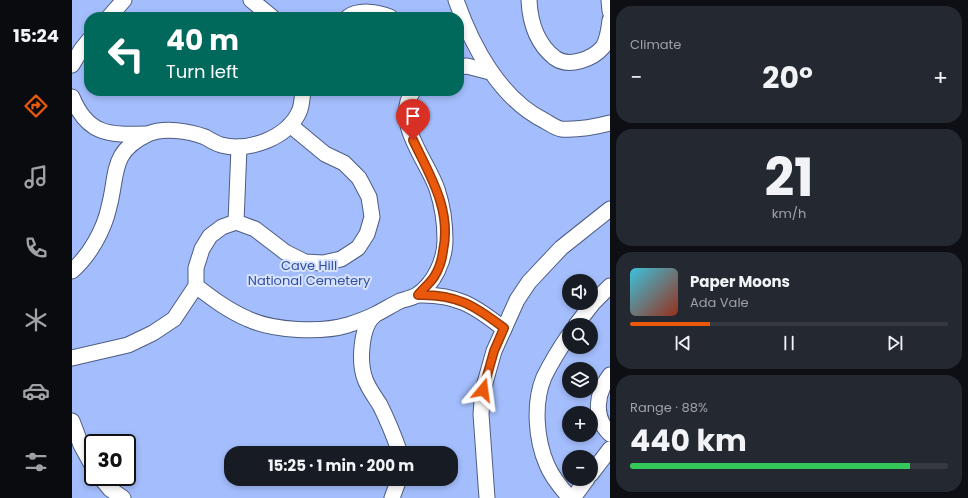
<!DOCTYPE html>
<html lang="en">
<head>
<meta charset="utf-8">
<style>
  :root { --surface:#171b24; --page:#242831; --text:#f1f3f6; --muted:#9ea1a6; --line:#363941; --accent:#ea580c }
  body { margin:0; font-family:Poppins,sans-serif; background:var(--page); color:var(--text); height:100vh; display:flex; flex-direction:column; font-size:15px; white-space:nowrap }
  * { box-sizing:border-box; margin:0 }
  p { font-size:13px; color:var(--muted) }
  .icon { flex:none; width:22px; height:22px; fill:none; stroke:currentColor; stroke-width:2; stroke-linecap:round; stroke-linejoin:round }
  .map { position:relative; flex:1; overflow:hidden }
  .panel { display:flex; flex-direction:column; gap:6px; padding:6px; background:#0d0f14; width:358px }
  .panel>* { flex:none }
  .hud { position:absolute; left:12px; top:12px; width:380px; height:84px; border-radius:16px; box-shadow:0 2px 6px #0003; background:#00695c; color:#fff; overflow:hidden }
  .fabs { position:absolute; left:490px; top:274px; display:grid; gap:8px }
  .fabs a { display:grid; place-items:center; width:36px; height:36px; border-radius:50%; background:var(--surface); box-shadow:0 2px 6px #0003; font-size:20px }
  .speed { position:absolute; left:12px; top:434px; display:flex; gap:8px; font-size:20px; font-weight:700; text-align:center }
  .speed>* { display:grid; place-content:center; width:52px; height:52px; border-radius:50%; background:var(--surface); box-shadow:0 2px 6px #0003; line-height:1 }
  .speed .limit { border:2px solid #111; border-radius:6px; background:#fff; color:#111 }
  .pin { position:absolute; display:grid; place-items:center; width:34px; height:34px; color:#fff; margin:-41px -17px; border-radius:50% 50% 50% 0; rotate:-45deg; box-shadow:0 0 4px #0007 }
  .pin .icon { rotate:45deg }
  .me { position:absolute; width:44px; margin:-22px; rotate:16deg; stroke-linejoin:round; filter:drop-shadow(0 0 3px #0008) }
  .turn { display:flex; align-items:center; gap:14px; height:84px; padding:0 16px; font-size:18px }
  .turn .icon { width:52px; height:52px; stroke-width:2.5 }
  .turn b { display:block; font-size:28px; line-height:34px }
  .big { font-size:30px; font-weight:700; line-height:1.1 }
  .panel .tile { flex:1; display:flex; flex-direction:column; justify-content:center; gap:6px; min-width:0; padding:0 14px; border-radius:16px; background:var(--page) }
  .panel .dial { align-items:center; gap:0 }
  .dial b { font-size:52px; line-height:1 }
  .song { display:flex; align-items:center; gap:12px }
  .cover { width:48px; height:48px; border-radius:6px; background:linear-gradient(135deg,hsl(190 70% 55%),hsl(10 70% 35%)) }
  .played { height:4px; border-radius:2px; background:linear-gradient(90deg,var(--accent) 25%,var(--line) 25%) }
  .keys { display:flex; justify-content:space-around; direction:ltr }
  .heat { display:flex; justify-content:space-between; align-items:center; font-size:22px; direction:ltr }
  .charge { height:6px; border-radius:3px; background:linear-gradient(90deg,#34c759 88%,var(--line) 0) }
  .trip { position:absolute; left:152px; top:446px; width:234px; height:40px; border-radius:16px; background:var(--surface); box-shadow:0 2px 6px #0003; font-weight:700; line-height:40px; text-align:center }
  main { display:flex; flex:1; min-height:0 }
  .tab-bar { display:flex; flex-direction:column; width:72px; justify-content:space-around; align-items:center; background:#090b0e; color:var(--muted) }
  .tab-bar .icon { width:28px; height:28px }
  .tab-bar .selected { color:var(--accent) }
  .tab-bar b { font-size:18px; color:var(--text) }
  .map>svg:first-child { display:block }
</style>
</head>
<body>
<main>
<nav class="tab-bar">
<b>15:24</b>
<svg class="icon selected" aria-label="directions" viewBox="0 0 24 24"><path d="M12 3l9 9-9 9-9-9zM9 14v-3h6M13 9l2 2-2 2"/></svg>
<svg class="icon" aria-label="music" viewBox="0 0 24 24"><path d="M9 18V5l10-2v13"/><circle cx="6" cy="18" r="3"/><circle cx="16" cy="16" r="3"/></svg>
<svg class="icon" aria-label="phone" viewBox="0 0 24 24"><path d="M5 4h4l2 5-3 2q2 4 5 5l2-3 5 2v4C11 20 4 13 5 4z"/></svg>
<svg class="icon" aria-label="climate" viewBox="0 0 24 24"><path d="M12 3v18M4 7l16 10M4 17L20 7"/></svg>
<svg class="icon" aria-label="car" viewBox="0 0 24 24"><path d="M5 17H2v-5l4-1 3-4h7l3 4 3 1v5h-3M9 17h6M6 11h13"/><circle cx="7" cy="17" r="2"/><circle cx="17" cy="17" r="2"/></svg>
<svg class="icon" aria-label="filters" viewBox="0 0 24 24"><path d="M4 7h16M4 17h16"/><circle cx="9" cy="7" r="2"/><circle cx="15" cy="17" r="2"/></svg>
</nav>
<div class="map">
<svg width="538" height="498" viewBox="0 0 538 498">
  <rect width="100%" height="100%" fill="#d7e3fe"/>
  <!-- green -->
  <path fill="#a4befd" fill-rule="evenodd" d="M 0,0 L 538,0 L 538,498 L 0,498 ZM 17,17 L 387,17 L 387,91 L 17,91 ZM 497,281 L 519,281 L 519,303 L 497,303 ZM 497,325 L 519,325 L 519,347 L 497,347 ZM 497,369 L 519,369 L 519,391 L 497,391 ZM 497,413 L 519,413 L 519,435 L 497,435 ZM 21,443 L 55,443 L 55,477 L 21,477 ZM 159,453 L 379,453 L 379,479 L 159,479 ZM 497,457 L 519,457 L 519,479 L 497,479 Z"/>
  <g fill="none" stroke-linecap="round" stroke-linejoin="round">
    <defs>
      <g id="minor">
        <path d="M 179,0 L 200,17"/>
        <path d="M 384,0 C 400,46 428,99 473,121 C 478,124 484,128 489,129 C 505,130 523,127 538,123"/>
        <path d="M 457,0 C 458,22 465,44 483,58 C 497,68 521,59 531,47 C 536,39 537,29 538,20"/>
        <path d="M 537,0 L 538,11"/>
        <path d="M 37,17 L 52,0"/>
        <path d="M 276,17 C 287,9 306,12 318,17"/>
        <path d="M 0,65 L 9,50 L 17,40"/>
        <path d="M 387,67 L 395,66 L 418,72"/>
        <path d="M 0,97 C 16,136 38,135 75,134"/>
        <path d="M 164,222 L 167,147"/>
        <path d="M 0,271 C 18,255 32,230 37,207 C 46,173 38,152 76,134 C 92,127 117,131 133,137 C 138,140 143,143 149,145 C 177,152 215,138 227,112 C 230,106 230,97 231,91"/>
        <path d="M 124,286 C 141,299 157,311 176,319 C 202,331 249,333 276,325 C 285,322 294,319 302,315"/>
        <path d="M 346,295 C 384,294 402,305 432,329"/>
        <path d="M 504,325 L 521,303 L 538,286"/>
        <path d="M 497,335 C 488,348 479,363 472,377 C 461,403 464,440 475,465 C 480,477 489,488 498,498"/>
        <path d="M 0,358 L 56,345 L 81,333 L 102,319 L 124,286 L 124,268 L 130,249 L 138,236 L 150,227 L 164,222 L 183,229 L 213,252 L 233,262 L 251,263 L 269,259 L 286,248 L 295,234 L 300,217 L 297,197 L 287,178 L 272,163 L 253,154 L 218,125"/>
        <path d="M 538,375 C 524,393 521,417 538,434"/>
        <path d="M 0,421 L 9,445 L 21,467"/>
        <path d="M 328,453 C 322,436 316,421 308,405 C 303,397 296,388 293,379 C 287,363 288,325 304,314 C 312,310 320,305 328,301 C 334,299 340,298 345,295 C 362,284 373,260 373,240 C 373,222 371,207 365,189 C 355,160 320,122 341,91"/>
        <path d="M 519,474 L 538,449"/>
        <path d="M 28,477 L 38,489 L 51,498"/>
        <path d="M 320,498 L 327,479"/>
        <path d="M 415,498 L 409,414 L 411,390 L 422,351 L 445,300 L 457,282 L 489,248 L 538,209"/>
        <path d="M 501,498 L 515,479"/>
      </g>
    </defs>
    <!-- minor casing -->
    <use href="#minor" stroke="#4d5c83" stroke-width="17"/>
    <!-- minor -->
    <use href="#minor" stroke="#fff" stroke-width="15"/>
  </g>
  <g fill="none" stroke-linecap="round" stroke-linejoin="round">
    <defs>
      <path id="route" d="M 341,140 C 358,176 380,210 371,251 C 370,260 367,269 362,277 C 358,283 351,289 346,295 C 384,294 402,305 432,328 L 422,351 L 411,390"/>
    </defs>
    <!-- route casing -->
    <use href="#route" stroke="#983908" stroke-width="10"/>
    <!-- route -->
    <use href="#route" stroke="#ea580c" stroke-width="7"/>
  </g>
  <g text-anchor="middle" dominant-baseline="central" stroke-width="4" stroke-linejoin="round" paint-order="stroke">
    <!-- park labels -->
    <g font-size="13" fill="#324ea2" stroke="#d7e3fe">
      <text x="237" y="265">Cave Hill<tspan x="237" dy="15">National Cemetery</tspan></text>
    </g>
  </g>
</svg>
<div class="fabs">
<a><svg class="icon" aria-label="sound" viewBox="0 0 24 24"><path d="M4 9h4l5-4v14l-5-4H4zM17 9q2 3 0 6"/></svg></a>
<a><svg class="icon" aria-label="search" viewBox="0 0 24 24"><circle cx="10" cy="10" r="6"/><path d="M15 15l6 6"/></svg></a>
<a><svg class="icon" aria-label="layers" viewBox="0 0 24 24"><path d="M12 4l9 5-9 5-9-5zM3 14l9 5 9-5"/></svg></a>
<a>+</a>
<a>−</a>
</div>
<div class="speed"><div class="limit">30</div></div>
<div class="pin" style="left:341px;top:140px;background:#d93025"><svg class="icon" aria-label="arrive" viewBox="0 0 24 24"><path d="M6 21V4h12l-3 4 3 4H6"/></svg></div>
<svg class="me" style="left:411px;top:390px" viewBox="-20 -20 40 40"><path d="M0-17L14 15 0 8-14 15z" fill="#ea580c" stroke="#fff" stroke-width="4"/></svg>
<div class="trip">15:25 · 1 min · 200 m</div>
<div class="hud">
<div class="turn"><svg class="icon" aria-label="left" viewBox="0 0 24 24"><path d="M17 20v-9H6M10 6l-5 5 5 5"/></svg><div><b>40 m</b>Turn left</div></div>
</div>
</div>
<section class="panel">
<div class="tile"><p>Climate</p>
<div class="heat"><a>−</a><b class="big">20°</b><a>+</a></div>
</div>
<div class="tile dial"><b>21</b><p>km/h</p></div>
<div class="tile">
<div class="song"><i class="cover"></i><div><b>Paper Moons</b><p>Ada Vale</p></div></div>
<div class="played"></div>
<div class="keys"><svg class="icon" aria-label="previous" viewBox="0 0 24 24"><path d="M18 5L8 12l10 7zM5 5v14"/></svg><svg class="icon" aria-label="pause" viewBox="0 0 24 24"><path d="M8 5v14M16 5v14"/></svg><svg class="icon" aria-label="next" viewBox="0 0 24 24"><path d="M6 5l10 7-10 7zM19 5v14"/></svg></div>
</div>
<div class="tile"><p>Range · 88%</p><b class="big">440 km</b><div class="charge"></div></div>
</section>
</main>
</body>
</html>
